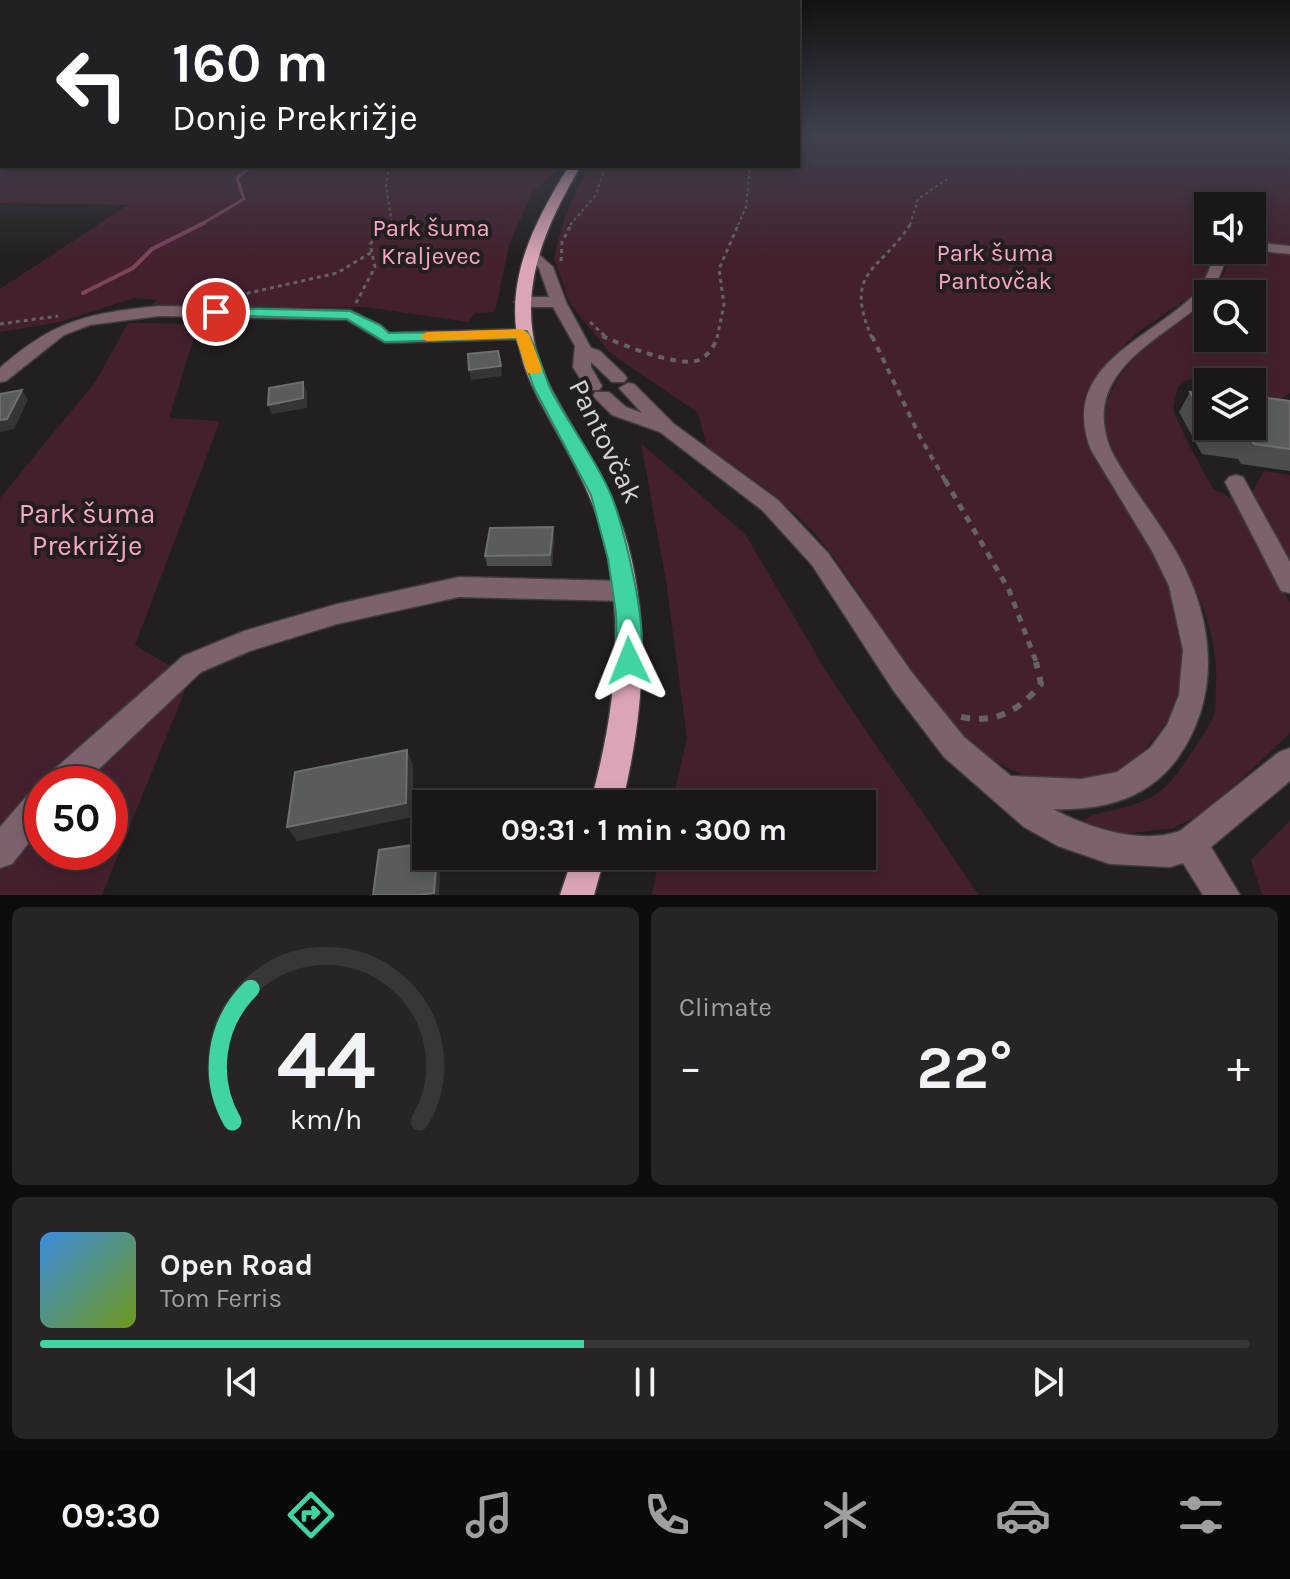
<!DOCTYPE html>
<html lang="en">
<head>
<meta charset="utf-8">
<style>
  :root { --surface:#1a1718; --page:#272425; --text:#f1f3f6; --muted:#9f9fa2; --line:#383637; --accent:#40d4a2 }
  body { margin:0; font-family:Karla,sans-serif; background:var(--page); color:var(--text); height:100vh; display:flex; flex-direction:column; font-size:30px; white-space:nowrap }
  * { box-sizing:border-box; margin:0 }
  p { font-size:26px; color:var(--muted) }
  .icon { flex:none; width:44px; height:44px; fill:none; stroke:currentColor; stroke-width:2; stroke-linecap:round; stroke-linejoin:round }
  .map { position:relative; height:895px; overflow:hidden }
  .drawer { display:flex; flex-direction:column; gap:12px; padding:12px; background:#0e0d0d; flex:1 }
  .drawer>* { flex:none }
  .banner { position:absolute; left:0px; top:0px; width:800px; height:168px; box-shadow:0 4px 12px #0003,0 0 0 2px var(--line); background:#202124; color:#fff; overflow:hidden }
  .tools { position:absolute; left:1194px; top:192px; display:grid; gap:16px }
  .tools a { display:grid; place-items:center; width:72px; height:72px; border-radius:0px; background:var(--surface); box-shadow:0 4px 12px #0003,0 0 0 2px var(--line); font-size:40px }
  .speed { position:absolute; left:24px; top:766px; display:flex; gap:16px; font-size:40px; font-weight:700; text-align:center }
  .speed>* { display:grid; place-content:center; width:104px; height:104px; border-radius:50%; background:var(--surface); box-shadow:0 4px 12px #0003,0 0 0 2px var(--line); line-height:1 }
  .speed .limit { border:12px solid #d22; background:#fff; color:#111 }
  .pin { position:absolute; display:grid; place-items:center; width:68px; height:68px; color:#fff; margin:-34px; border:4px solid #fff; border-radius:50%; box-shadow:0 2px 8px #0007 }
  .me { position:absolute; width:88px; margin:-44px; rotate:358deg; stroke-linejoin:round; filter:drop-shadow(0 0 6px #0008) }
  .turn { display:flex; align-items:center; gap:28px; height:168px; padding:0 40px; font-size:36px }
  .turn .icon { width:104px; height:104px; stroke-width:2.5 }
  .turn b { display:block; font-size:56px; line-height:68px }
  .big { font-size:60px; font-weight:700; line-height:1.1 }
  .drawer .widget { flex:1; display:flex; flex-direction:column; justify-content:center; gap:12px; min-width:0; padding:0 28px; border-radius:12px; background:var(--page) }
  .drawer .dial { align-items:center; gap:0 }
  .dial svg { height:208px; overflow:visible; fill:none; stroke:var(--line); stroke-width:7; stroke-linecap:round; text-anchor:middle }
  .dial text { fill:var(--text); stroke:none }
  .song { display:flex; align-items:center; gap:24px }
  .cover { width:96px; height:96px; border-radius:12px; background:linear-gradient(135deg,hsl(210 70% 55%),hsl(80 70% 35%)) }
  .played { height:8px; border-radius:4px; background:linear-gradient(90deg,var(--accent) 45%,var(--line) 45%) }
  .keys { display:flex; justify-content:space-around; direction:ltr }
  .heat { display:flex; justify-content:space-between; align-items:center; font-size:44px; direction:ltr }
  .drawer .tiles { flex:1; display:grid; gap:12px; grid-template-columns:1fr 1fr }
  .widget:last-child { grid-column:span 2 }
  .trip { position:absolute; left:412px; top:790px; width:464px; height:80px; border-radius:0px; background:var(--surface); box-shadow:0 4px 12px #0003,0 0 0 2px var(--line); font-weight:700; line-height:80px; text-align:center }
  .tab-bar { display:flex; height:128px; justify-content:space-around; align-items:center; background:#0a090a; color:var(--muted) }
  .tab-bar .icon { width:56px; height:56px }
  .tab-bar .selected { color:var(--accent) }
  .tab-bar b { font-size:36px; color:var(--text) }
  .map>svg:first-child { display:block }
</style>
</head>
<body>
<div class="map">
<svg width="1290" height="895" viewBox="0 0 1290 895">
  <rect width="100%" height="100%" fill="#221f20"/>
  <!-- green -->
  <g fill="#44202f" fill-rule="evenodd">
    <path d="M 798,135 L 1290,135 L 1290,248 L 1252,243 L 1252,206 L 1208,206 L 1208,250 L 1217,250 L 1196,293 L 1138,332 L 1110,359 L 1095,382 L 1085,416 C 1121,484 1221,646 1169,719 C 1140,759 1114,786 1062,783 C 944,776 884,612 815,534 C 784,499 744,473 707,447 L 698,413 L 609,352 L 569,302 L 554,258 L 565,216 L 588,166 L 798,166 Z"/>
    <path d="M 0,154 L 2,166 L 561,166 L 532,193 L 509,245 L 495,312 L 475,313 L 468,322 L 366,307 L 151,307 L 157,300 L 134,298 L 60,322 L 0,332 L 0,289 L 128,205 L 0,203 Z"/>
    <path d="M 1243,251 L 1290,253 L 1290,393 L 1280,400 L 1252,397 L 1252,382 L 1190,379 L 1178,386 L 1173,409 L 1188,443 L 1213,489 L 1236,500 L 1290,603 L 1290,733 L 1207,812 L 1173,828 L 1125,834 L 1093,829 L 1083,823 L 1089,816 C 1153,801 1163,800 1198,742 C 1203,734 1210,725 1214,716 C 1217,707 1215,695 1216,686 C 1220,614 1178,555 1141,497 C 1128,476 1108,453 1106,427 C 1100,367 1168,333 1208,301 L 1208,338 L 1252,338 L 1252,294 L 1216,294 L 1229,259 Z"/>
    <path d="M 128,323 L 198,324 L 169,418 L 220,421 L 135,645 L 190,678 L 102,895 L 0,895 L 0,498 L 96,381 ZM 42,784 L 110,784 L 110,852 L 42,852 Z"/>
    <path d="M 641,443 L 745,534 L 832,681 L 979,895 L 652,895 L 660,856 L 862,856 L 862,804 L 672,804 L 687,738 L 666,581 Z"/>
    <path d="M 1264,471 L 1290,475 L 1290,564 L 1251,495 Z"/>
    <path d="M 1290,821 L 1290,895 L 1262,895 L 1251,860 Z"/>
  </g>
  <g fill="none" stroke-linecap="round" stroke-linejoin="round">
    <!-- stream-far1 -->
    <path stroke="#7c455c" stroke-width="3" d="M 200,225 L 244,199 L 237,178 L 252,166"/>
    <!-- stream -->
    <path stroke="#7c455c" stroke-width="4" d="M 83,293 L 133,268 L 152,249 L 204,223"/>
    <defs>
      <g id="minor">
        <path d="M 1252,242 L 1290,246 L 1290,254 L 1252,250 Z"/>
        <path d="M 534,250 L 553,267 L 566,302 L 591,348 L 600,351 L 624,374 L 627,378 L 624,382 L 612,382 L 591,362 L 591,367 L 602,386 L 599,390 L 587,390 L 573,367 L 575,346 L 553,307 L 522,307 L 514,302 L 522,297 L 549,297 L 539,268 L 527,254 Z"/>
        <path d="M 1220,250 L 1235,250 L 1226,260 L 1212,294 L 1208,294 L 1207,299 C 1160,341 1079,372 1111,450 C 1129,485 1154,514 1174,548 C 1213,614 1224,693 1177,759 C 1148,799 1101,811 1053,809 C 1089,828 1140,845 1180,831 L 1279,752 L 1290,748 L 1290,781 L 1211,847 L 1240,895 L 1203,895 L 1183,863 L 1170,867 L 1110,864 L 1058,846 L 1024,827 L 944,757 L 893,690 L 812,565 L 762,510 L 660,432 L 612,415 L 593,396 L 595,392 L 609,392 L 626,407 L 642,413 L 619,388 L 628,383 L 634,384 L 674,424 L 778,500 L 828,553 L 913,674 L 964,737 L 1011,776 L 1081,779 L 1117,772 L 1150,748 L 1167,725 L 1179,695 L 1183,650 L 1169,586 L 1152,551 L 1091,450 C 1058,365 1150,340 1196,293 C 1207,282 1209,263 1220,250 Z"/>
        <path d="M 159,306 L 350,310 L 380,325 L 389,333 L 522,329 L 530,334 L 522,339 L 385,343 L 347,320 L 159,316 L 90,325 L 64,335 L 6,381 L 0,382 L 0,368 C 54,320 89,313 159,306 Z"/>
        <path d="M 1236,475 L 1243,477 L 1290,562 L 1290,593 L 1281,591 L 1225,482 L 1229,477 Z"/>
        <path d="M 459,577 L 624,581 L 633,584 L 636,591 L 633,598 L 624,601 L 459,597 L 337,624 L 250,651 L 201,672 L 83,784 L 46,784 L 50,773 L 183,656 L 244,631 L 337,604 Z"/>
        <path d="M 42,787 L 42,826 L 12,864 L 0,868 L 0,827 L 31,791 Z"/>
      </g>
      <g id="major">
        <path d="M 569,166 L 581,166 C 538,237 510,310 551,388 C 576,436 606,477 623,528 C 652,618 644,714 622,804 L 590,804 C 615,715 627,619 601,529 C 587,481 561,442 538,398 C 493,311 520,244 569,166 Z"/>
        <path d="M 573,856 L 605,856 L 594,895 L 560,895 Z"/>
      </g>
    </defs>
    <!-- minor casing -->
    <use href="#minor" stroke="#3f3c3d" stroke-width="3"/>
    <!-- major casing -->
    <use href="#major" stroke="#3f3c3d" stroke-width="3"/>
    <!-- path-far4 -->
    <g stroke="#656263" stroke-width="2" stroke-dasharray="3 3" stroke-linecap="butt">
      <path d="M 389,166 L 386,187 L 392,223 L 390,225"/>
      <path d="M 570,225 L 595,196 L 606,166"/>
      <path d="M 738,225 L 746,207 L 750,166"/>
      <path d="M 910,225 L 918,199 L 947,179"/>
    </g>
    <!-- path-far3 -->
    <g stroke="#656263" stroke-width="3" stroke-dasharray="4 4" stroke-linecap="butt">
      <path d="M 561,261 L 562,242 L 572,223"/>
      <path d="M 231,297 L 337,273 L 372,252"/>
      <path d="M 356,303 L 375,267 L 370,244 L 392,223"/>
      <path d="M 590,322 L 607,338"/>
      <path d="M 0,324 L 58,316"/>
      <path d="M 717,338 L 724,305 L 719,269 L 739,223"/>
      <path d="M 872,338 C 842,269 881,272 911,223"/>
    </g>
    <!-- path-far2 -->
    <g stroke="#656263" stroke-width="4" stroke-dasharray="6 6" stroke-linecap="butt">
      <path d="M 602,336 C 623,345 678,368 699,360 C 709,355 714,346 718,336"/>
      <path d="M 872,336 L 920,437 L 946,482"/>
    </g>
    <!-- path-far1 -->
    <path stroke="#656263" stroke-width="5" stroke-dasharray="7 7" stroke-linecap="butt" d="M 945,480 L 1009,590 L 1037,664"/>
    <!-- path -->
    <path stroke="#656263" stroke-width="6" stroke-dasharray="9 9" stroke-linecap="butt" d="M 961,717 C 996,724 1019,711 1041,684 L 1036,662"/>
    <!-- minor -->
    <use href="#minor" fill="#7c626c" fill-rule="evenodd"/>
    <!-- major -->
    <use href="#major" fill="#dba5b9" fill-rule="evenodd"/>
  </g>
  <!-- wall -->
  <g fill="#4c4e4d">
    <path d="M 1190,392 L 1208,394 L 1208,426 L 1252,426 L 1290,401 L 1290,471 L 1241,464 L 1238,459 L 1202,454 L 1179,412 Z"/>
    <path d="M 554,537 L 552,566 L 487,566 L 485,556 Z"/>
  </g>
  <!-- shaded-wall -->
  <g fill="#353535">
    <path d="M 501,366 L 502,376 L 471,380 L 469,370 Z"/>
    <path d="M 303,382 L 307,392 L 307,408 L 272,414 L 268,405 Z"/>
    <path d="M 22,390 L 28,400 L 14,429 L 0,432 L 0,420 Z"/>
    <path d="M 553,527 L 554,537 L 552,566 L 550,555 Z"/>
    <path d="M 407,750 L 413,765 L 413,817 L 297,841 L 287,827 Z"/>
    <path d="M 437,856 L 441,856 L 439,895 L 435,895 L 434,893 Z"/>
  </g>
  <!-- building -->
  <g fill="#5a5c5c" stroke="#6e6f6f" stroke-width="2">
    <path d="M 498,351 L 501,366 L 469,370 L 468,354 Z"/>
    <path d="M 303,382 L 303,398 L 268,405 L 269,388 Z"/>
    <path d="M 22,390 L 7,419 L 0,420 L 0,394 Z"/>
    <path d="M 1190,392 L 1208,394 L 1208,424 Z"/>
    <path d="M 1252,396 L 1290,401 L 1290,449 L 1254,444 L 1251,439 L 1214,435 L 1209,426 L 1252,426 Z"/>
    <path d="M 553,527 L 550,555 L 485,556 L 490,528 Z"/>
    <path d="M 407,750 L 406,803 L 287,827 L 295,772 Z"/>
    <path d="M 426,843 L 426,856 L 437,856 L 434,893 L 418,895 L 373,895 L 379,850 Z"/>
  </g>
  <!-- sky -->
  <linearGradient id="sky" x2="0" y2="1"><stop stop-color="#131112"/><stop offset="0.52" stop-color="#3e424e"/><stop offset="1" stop-color="#3e424e" stop-opacity="0"/></linearGradient>
  <rect width="1290" height="260" fill="url(#sky)"/>
  <!-- route -->
  <path fill="#40d4a2" stroke="#2a8a69" stroke-width="2" d="M 216,308 L 350,311 L 380,325 L 389,333 L 527,331 C 537,348 542,369 550,388 C 568,424 595,457 611,495 C 624,526 652,639 638,669 L 629,672 L 620,669 L 617,661 L 616,613 L 608,559 L 591,495 L 534,388 L 516,338 L 385,342 L 347,319 L 211,315 L 209,312 Z"/>
  <!-- slow -->
  <path fill="#f59e0b" d="M 522,329 L 529,334 L 542,369 L 540,373 L 528,373 L 526,369 L 516,338 L 427,341 L 420,336 L 427,332 Z"/>
  <g text-anchor="middle" dominant-baseline="central" stroke-width="8" stroke-linejoin="round" paint-order="stroke">
    <!-- far-park labels -->
    <g font-size="24" fill="#fca4c7" stroke="#221f20">
      <text x="431" y="228">Park šuma<tspan x="431" dy="28">Kraljevec</tspan></text>
      <text x="995" y="253">Park šuma<tspan x="995" dy="28">Pantovčak</tspan></text>
    </g>
    <!-- street labels -->
    <g font-size="28" fill="#d7d4d5" stroke="#221f20">
      <text transform="translate(606 441) rotate(64)">Pantovčak</text>
    </g>
    <!-- park labels -->
    <g font-size="28" fill="#fca4c7" stroke="#221f20">
      <text x="87" y="513">Park šuma<tspan x="87" dy="32">Prekrižje</tspan></text>
    </g>
  </g>
</svg>
<div class="tools">
<a><svg class="icon" aria-label="sound" viewBox="0 0 24 24"><path d="M4 9h4l5-4v14l-5-4H4zM17 9q2 3 0 6"/></svg></a>
<a><svg class="icon" aria-label="search" viewBox="0 0 24 24"><circle cx="10" cy="10" r="6"/><path d="M15 15l6 6"/></svg></a>
<a><svg class="icon" aria-label="layers" viewBox="0 0 24 24"><path d="M12 4l9 5-9 5-9-5zM3 14l9 5 9-5"/></svg></a>
</div>
<div class="speed"><div class="limit">50</div></div>
<div class="pin" style="left:216px;top:312px;background:#d93025"><svg class="icon" aria-label="arrive" viewBox="0 0 24 24"><path d="M6 21V4h12l-3 4 3 4H6"/></svg></div>
<svg class="me" style="left:629px;top:661px" viewBox="-20 -20 40 40"><path d="M0-17L14 15 0 8-14 15z" fill="#40d4a2" stroke="#fff" stroke-width="4"/></svg>
<div class="trip">09:31 · 1 min · 300 m</div>
<div class="banner">
<div class="turn"><svg class="icon" aria-label="left" viewBox="0 0 24 24"><path d="M17 20v-9H6M10 6l-5 5 5 5"/></svg><div><b>160 m</b>Donje Prekrižje</div></div>
</div>
</div>
<section class="drawer">
<div class="tiles">
<div class="widget dial"><svg viewBox="0 0 100 80">
<path d="M14 69A42 42 0 1 1 86 69"/>
<path d="M14 69A42 42 0 0 1 21 18" stroke="#40d4a2"/>
<text x="50" y="56" font-size="32" font-weight="700">44</text>
<text x="50" y="72" font-size="11">km/h</text>
</svg></div>
<div class="widget"><p>Climate</p>
<div class="heat"><a>−</a><b class="big">22°</b><a>+</a></div>
</div>
<div class="widget">
<div class="song"><i class="cover"></i><div><b>Open Road</b><p>Tom Ferris</p></div></div>
<div class="played"></div>
<div class="keys"><svg class="icon" aria-label="previous" viewBox="0 0 24 24"><path d="M18 5L8 12l10 7zM5 5v14"/></svg><svg class="icon" aria-label="pause" viewBox="0 0 24 24"><path d="M8 5v14M16 5v14"/></svg><svg class="icon" aria-label="next" viewBox="0 0 24 24"><path d="M6 5l10 7-10 7zM19 5v14"/></svg></div>
</div>
</div>
</section>
<nav class="tab-bar">
<b>09:30</b>
<svg class="icon selected" aria-label="directions" viewBox="0 0 24 24"><path d="M12 3l9 9-9 9-9-9zM9 14v-3h6M13 9l2 2-2 2"/></svg>
<svg class="icon" aria-label="music" viewBox="0 0 24 24"><path d="M9 18V5l10-2v13"/><circle cx="6" cy="18" r="3"/><circle cx="16" cy="16" r="3"/></svg>
<svg class="icon" aria-label="phone" viewBox="0 0 24 24"><path d="M5 4h4l2 5-3 2q2 4 5 5l2-3 5 2v4C11 20 4 13 5 4z"/></svg>
<svg class="icon" aria-label="climate" viewBox="0 0 24 24"><path d="M12 3v18M4 7l16 10M4 17L20 7"/></svg>
<svg class="icon" aria-label="car" viewBox="0 0 24 24"><path d="M5 17H2v-5l4-1 3-4h7l3 4 3 1v5h-3M9 17h6M6 11h13"/><circle cx="7" cy="17" r="2"/><circle cx="17" cy="17" r="2"/></svg>
<svg class="icon" aria-label="filters" viewBox="0 0 24 24"><path d="M4 7h16M4 17h16"/><circle cx="9" cy="7" r="2"/><circle cx="15" cy="17" r="2"/></svg>
</nav>
</body>
</html>
